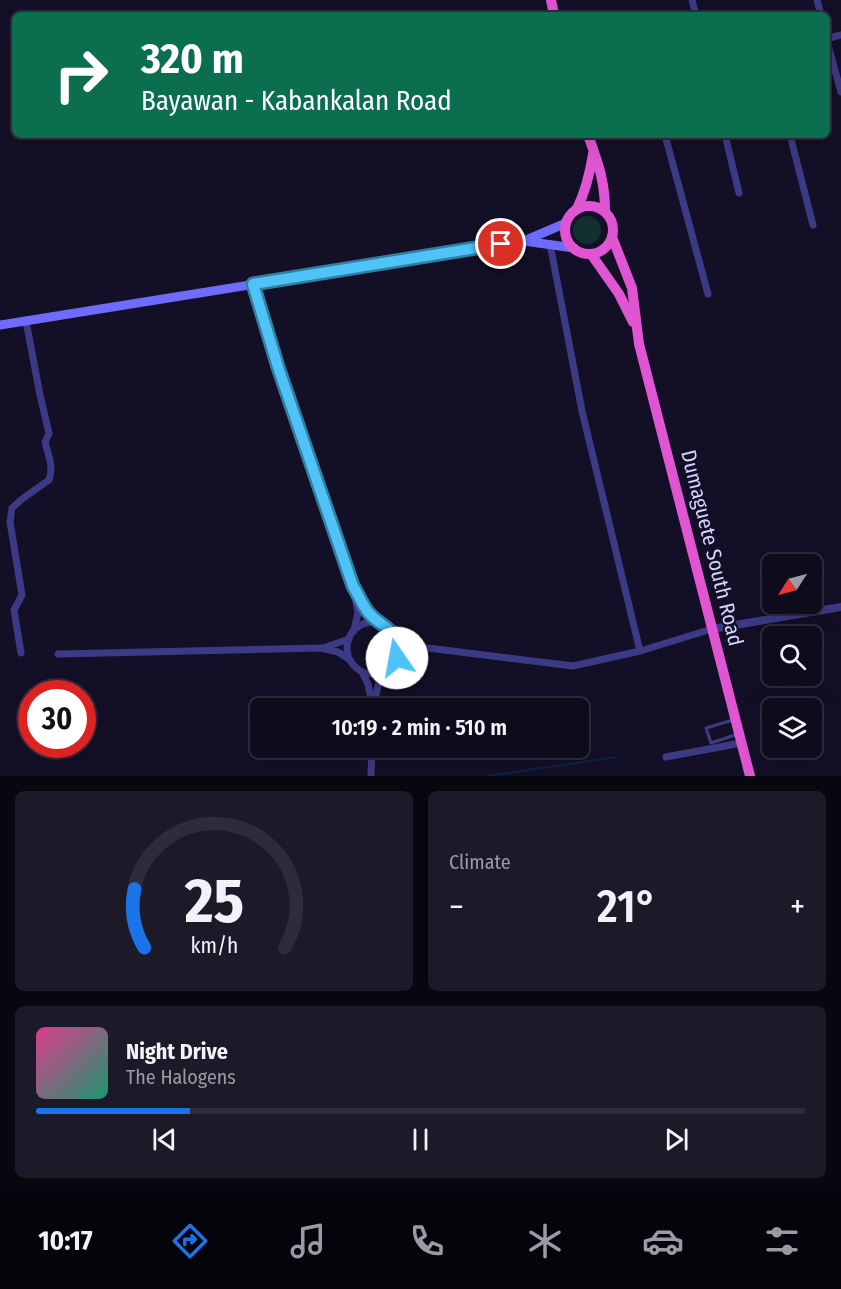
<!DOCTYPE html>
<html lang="en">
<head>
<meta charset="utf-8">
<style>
  :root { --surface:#0e0b1c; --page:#1c1929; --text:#f1f3f6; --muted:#9b9ba3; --line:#2e2b3b; --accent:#1a73e8 }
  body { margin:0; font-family:"Fira Sans Condensed",sans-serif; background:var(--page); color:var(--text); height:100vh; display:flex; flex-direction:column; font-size:22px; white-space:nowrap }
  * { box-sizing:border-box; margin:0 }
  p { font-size:20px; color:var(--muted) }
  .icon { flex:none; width:33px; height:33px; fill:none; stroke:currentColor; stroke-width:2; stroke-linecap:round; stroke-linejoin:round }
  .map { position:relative; height:776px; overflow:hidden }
  .side { display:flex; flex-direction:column; gap:15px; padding:15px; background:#08060f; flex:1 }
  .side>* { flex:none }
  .top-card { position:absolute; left:12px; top:12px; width:818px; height:126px; border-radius:9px; box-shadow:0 6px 24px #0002,0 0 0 2px var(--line); background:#0b6e4f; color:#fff; overflow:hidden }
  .needle { width:39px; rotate:234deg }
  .fabs { position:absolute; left:762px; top:554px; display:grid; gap:12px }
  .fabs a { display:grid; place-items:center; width:60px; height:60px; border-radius:9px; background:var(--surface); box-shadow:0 6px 24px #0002,0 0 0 2px var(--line); font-size:30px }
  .speed { position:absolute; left:18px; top:680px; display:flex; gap:12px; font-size:30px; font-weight:700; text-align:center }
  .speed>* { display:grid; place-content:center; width:78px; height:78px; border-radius:50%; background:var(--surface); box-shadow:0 6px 24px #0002,0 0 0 2px var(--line); line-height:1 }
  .speed .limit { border:9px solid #d22; background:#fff; color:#111 }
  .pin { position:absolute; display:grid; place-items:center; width:51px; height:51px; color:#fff; margin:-26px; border:3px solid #fff; border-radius:50%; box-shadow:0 2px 6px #0007 }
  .me { position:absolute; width:66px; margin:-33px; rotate:348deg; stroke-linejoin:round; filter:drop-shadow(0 0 4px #0008) }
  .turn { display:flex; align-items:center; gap:21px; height:126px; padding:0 30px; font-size:27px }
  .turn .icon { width:78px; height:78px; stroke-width:2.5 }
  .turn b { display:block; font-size:42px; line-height:51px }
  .big { font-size:45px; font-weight:600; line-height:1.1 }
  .side .tile { flex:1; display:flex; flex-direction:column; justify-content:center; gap:9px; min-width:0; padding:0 21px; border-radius:9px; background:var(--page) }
  .side .dial { align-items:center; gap:0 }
  .dial svg { height:156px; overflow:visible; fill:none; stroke:var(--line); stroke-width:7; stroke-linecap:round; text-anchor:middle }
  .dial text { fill:var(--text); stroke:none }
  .song { display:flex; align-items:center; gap:18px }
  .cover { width:72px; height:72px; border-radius:9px; background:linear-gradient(135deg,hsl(330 70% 55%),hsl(160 70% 35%)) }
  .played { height:6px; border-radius:3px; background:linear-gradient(90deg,var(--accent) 20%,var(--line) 20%) }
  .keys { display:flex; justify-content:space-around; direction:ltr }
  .heat { display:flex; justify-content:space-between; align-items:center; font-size:33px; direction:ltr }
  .side .tiles { flex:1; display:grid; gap:15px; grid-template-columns:1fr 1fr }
  .tile:last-child { grid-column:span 2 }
  .trip { position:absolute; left:250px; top:698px; width:339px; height:60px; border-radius:9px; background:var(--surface); box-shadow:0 6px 24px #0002,0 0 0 2px var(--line); font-weight:600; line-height:60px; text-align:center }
  .tabs { display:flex; height:96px; justify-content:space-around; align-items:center; background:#06040b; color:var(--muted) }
  .tabs .icon { width:42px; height:42px }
  .tabs .active { color:var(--accent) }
  .tabs b { font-size:27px; color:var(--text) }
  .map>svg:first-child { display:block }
</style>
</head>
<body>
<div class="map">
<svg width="841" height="776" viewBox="0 0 841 776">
  <rect width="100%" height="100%" fill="#130f26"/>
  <!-- green -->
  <circle fill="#12302f" cx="587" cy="230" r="14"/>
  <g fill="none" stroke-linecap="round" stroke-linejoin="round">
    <!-- stream -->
    <path stroke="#0c2248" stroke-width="2" d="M 487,776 L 617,757"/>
    <!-- service -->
    <path stroke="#3d3a85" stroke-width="3" d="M 733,720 L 706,728 L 711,743 L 738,734"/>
    <!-- minor -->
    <g stroke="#3d3a85" stroke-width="7">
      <path d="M 692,0 L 696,15"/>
      <path d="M 817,0 L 821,15"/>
      <path d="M 826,38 L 841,92"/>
      <path d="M 826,39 L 841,35"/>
      <path d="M 665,135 L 708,294"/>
      <path d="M 725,135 L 739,193"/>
      <path d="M 790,135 L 813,225"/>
      <path d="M 550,244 L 582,411 L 640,651"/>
      <path d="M 253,284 L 278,367 L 353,586 L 358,613 L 354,630"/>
      <path d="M 356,591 L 367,611 L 379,623"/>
      <circle cx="373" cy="648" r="26"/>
      <path d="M 397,639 L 412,646 L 573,666 L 640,651 L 712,629"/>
      <path d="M 323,648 L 349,639"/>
      <path d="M 21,653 L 14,610 L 22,595 L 10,522 L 12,508 L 22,499 L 49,480 C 54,467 48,454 45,442 L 49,434 L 48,429 L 40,395 L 26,321"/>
      <path d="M 58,654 L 321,648 L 338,652 L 350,660"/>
      <path d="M 397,658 L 412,652 L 423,650"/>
      <path d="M 362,672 L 368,684 L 372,704"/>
      <path d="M 373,708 L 379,682 L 385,671"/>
      <path d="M 666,757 L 741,743"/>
      <path d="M 371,776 L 372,747"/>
    </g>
    <!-- tertiary -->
    <path stroke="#3d3a85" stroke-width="8" d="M 712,629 L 841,607"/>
    <!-- secondary -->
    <g stroke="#6f6bff" stroke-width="9">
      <path d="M 524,241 L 574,248"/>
      <path d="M 0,325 L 524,241 L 566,223"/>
    </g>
    <!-- trunk -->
    <g stroke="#e055d1" stroke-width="10">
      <path d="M 551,0 L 554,15"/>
      <path d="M 588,135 C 598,163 605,181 605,211"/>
      <circle cx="589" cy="230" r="24"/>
      <path d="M 577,209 C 586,190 590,173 593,154"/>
      <path d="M 612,237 L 632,288 L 639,344 L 750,776"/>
      <path d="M 591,254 L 619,294 L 633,322"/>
    </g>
  </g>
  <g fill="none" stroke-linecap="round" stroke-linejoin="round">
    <defs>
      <path id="route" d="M 397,658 C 404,630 382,629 368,612 C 362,604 358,594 353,586 L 278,367 L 253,284 L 501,244"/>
    </defs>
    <!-- route casing -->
    <use href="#route" stroke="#337fa1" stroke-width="15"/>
    <!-- route -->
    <use href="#route" stroke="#4fc3f7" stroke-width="10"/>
  </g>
  <g text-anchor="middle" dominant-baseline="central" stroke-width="4.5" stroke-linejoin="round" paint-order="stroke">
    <!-- street labels -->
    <g font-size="21" fill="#d9d4ff" stroke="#130f26">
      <text transform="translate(712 548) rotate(76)">Dumaguete South Road</text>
    </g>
  </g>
</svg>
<div class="fabs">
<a><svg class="needle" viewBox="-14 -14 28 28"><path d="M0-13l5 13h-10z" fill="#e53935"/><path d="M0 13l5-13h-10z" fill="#9b9ba3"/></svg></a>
<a><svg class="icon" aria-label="search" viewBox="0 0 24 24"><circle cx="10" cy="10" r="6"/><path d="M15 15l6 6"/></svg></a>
<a><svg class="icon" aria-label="layers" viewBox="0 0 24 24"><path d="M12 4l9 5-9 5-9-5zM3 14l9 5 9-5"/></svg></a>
</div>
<div class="speed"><div class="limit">30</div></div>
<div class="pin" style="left:501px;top:244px;background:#d93025"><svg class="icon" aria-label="arrive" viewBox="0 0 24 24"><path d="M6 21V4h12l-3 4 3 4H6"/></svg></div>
<svg class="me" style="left:397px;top:658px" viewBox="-20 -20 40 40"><circle r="19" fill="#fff"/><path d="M0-13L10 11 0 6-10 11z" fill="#4fc3f7"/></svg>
<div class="trip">10:19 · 2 min · 510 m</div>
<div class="top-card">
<div class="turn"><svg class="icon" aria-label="right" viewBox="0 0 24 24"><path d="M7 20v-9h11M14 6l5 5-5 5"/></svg><div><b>320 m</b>Bayawan - Kabankalan Road</div></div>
</div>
</div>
<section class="side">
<div class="tiles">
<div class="tile dial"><svg viewBox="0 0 100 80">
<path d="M14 69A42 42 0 1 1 86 69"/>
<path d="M14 69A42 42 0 0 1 9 39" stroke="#1a73e8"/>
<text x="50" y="56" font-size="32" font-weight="700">25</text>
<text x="50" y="72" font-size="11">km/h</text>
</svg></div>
<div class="tile"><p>Climate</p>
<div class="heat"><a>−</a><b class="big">21°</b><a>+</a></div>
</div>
<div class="tile">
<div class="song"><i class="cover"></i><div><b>Night Drive</b><p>The Halogens</p></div></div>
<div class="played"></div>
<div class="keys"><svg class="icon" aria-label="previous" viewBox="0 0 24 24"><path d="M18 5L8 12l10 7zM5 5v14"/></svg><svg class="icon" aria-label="pause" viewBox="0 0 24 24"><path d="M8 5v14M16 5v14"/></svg><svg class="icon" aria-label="next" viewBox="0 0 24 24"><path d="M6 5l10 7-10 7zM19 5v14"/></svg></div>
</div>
</div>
</section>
<nav class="tabs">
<b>10:17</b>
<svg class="icon active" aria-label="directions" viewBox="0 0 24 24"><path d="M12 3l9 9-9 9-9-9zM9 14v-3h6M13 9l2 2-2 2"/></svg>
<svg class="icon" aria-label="music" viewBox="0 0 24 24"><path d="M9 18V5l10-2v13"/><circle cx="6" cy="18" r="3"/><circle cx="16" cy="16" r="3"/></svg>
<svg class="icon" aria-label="phone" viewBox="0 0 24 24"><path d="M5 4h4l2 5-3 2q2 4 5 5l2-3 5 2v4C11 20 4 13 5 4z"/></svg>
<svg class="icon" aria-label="climate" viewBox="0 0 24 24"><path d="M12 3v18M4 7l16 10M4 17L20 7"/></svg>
<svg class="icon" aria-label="car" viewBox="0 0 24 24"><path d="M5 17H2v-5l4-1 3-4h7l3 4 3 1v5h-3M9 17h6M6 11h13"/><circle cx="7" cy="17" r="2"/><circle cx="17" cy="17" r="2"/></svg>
<svg class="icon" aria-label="filters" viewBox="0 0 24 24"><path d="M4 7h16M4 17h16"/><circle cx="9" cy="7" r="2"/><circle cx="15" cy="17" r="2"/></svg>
</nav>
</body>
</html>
